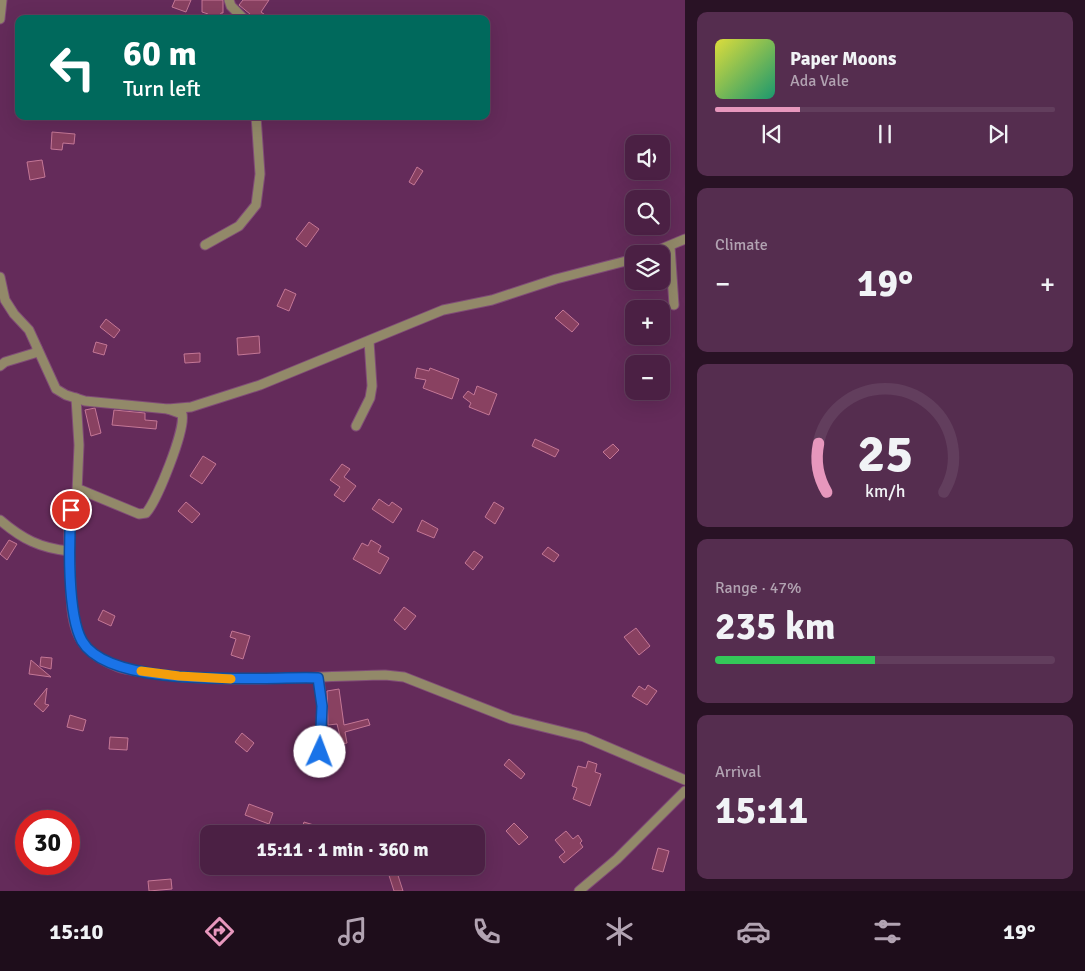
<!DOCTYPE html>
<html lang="en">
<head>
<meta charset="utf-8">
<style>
  :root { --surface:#4b2044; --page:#552d4f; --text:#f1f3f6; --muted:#b2a3b2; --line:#623e5d; --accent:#e797bd }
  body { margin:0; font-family:Signika,sans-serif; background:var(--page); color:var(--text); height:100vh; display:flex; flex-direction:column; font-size:19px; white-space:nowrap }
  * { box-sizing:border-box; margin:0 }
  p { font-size:16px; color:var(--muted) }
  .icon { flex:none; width:28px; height:28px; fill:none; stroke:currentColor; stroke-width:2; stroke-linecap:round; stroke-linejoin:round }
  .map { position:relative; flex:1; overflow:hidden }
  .panel { display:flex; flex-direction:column; gap:12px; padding:12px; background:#291225; width:400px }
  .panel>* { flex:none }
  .top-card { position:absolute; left:15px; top:15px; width:475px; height:105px; border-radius:10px; box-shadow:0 5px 20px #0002,0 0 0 1px var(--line); background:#00695c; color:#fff; overflow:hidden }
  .fabs { position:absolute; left:625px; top:135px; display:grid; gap:10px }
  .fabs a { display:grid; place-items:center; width:45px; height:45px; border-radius:10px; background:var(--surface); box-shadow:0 5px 20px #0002,0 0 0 1px var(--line); font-size:25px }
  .speed { position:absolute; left:15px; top:810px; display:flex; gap:10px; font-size:25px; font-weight:700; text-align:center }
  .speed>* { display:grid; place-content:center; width:65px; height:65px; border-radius:50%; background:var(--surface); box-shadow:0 5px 20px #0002,0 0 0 1px var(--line); line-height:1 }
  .speed .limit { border:8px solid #d22; background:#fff; color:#111 }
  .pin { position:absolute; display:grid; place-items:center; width:42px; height:42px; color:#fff; margin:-21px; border:2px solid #fff; border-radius:50%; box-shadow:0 1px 5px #0007 }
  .me { position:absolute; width:55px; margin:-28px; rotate:2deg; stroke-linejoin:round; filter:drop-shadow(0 0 4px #0008) }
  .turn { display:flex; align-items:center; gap:18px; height:105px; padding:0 25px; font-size:22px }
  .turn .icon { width:65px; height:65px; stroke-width:2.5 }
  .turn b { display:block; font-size:35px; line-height:42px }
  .big { font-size:38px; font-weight:800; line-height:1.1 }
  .panel .tile { flex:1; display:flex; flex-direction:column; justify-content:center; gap:8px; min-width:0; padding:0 18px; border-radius:10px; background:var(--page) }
  .panel .dial { align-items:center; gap:0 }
  .dial svg { height:130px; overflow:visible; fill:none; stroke:var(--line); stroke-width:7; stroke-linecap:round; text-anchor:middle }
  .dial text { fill:var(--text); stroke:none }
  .song { display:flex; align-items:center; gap:15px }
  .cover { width:60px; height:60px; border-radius:8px; background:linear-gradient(135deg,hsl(60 70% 55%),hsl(160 70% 35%)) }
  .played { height:5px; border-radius:2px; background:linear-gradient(90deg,var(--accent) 25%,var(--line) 25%) }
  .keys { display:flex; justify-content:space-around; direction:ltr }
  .heat { display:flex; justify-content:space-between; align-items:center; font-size:28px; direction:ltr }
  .charge { height:8px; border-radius:4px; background:linear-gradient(90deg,#34c759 47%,var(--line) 0) }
  .trip { position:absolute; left:200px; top:825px; width:285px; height:50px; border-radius:10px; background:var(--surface); box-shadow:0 5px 20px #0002,0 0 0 1px var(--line); font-weight:800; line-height:50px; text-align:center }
  .dock { display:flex; height:80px; justify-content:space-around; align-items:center; background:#1e0d1b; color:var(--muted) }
  .dock .icon { width:35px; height:35px }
  .dock .selected { color:var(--accent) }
  .dock b { font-size:22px; color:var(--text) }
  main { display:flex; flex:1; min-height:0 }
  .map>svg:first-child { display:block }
</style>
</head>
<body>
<main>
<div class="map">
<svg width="685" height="891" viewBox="0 0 685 891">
  <rect width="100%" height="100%" fill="#642b5a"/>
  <!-- building -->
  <g fill="#894161" stroke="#c47796">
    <path d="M 175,0 L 191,0 L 186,12 L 172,7 Z"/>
    <path d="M 202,0 L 223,0 L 223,13 L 221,13 L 220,16 L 216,15 L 215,18 L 208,17 L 208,14 L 202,12 Z"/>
    <path d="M 243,0 L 269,0 L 261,12 L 271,19 L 256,19 L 239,5 Z"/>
    <path d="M 52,132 L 75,134 L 74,144 L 63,143 L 62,150 L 51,149 Z"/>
    <path d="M 42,160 L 45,177 L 30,180 L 27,162 Z"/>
    <path d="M 417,167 L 423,171 L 414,185 L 409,182 Z"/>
    <path d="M 309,222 L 319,229 L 306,247 L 296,239 Z"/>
    <path d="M 285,289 L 296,294 L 289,311 L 277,306 Z"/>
    <path d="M 563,310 L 579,324 L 572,332 L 555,318 Z"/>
    <path d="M 106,319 L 120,330 L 114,338 L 100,327 Z"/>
    <path d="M 259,336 L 260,353 L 238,355 L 237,338 Z"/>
    <path d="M 96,342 L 107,345 L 104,355 L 93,352 Z"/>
    <path d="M 200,353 L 200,362 L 185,363 L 184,354 Z"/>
    <path d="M 417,368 L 429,371 L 430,368 L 459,379 L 452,399 L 423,388 L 426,380 L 415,378 Z"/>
    <path d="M 477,386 L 497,394 L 489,415 L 469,407 L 471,403 L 463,397 L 468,391 L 474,395 Z"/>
    <path d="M 95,408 L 101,433 L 91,436 L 85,410 Z"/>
    <path d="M 114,410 L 145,413 L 145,420 L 157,421 L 156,429 L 112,425 Z"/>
    <path d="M 535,439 L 559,450 L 555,457 L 532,446 Z"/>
    <path d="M 613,444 L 619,450 L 610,459 L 603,452 Z"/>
    <path d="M 203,456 L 216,464 L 202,484 L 190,476 Z"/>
    <path d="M 342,464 L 350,469 L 344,477 L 356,486 L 344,502 L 334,495 L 340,487 L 330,480 Z"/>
    <path d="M 379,499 L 389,506 L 392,502 L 402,509 L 393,523 L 372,509 Z"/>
    <path d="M 186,502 L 200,514 L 192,523 L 178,511 Z"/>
    <path d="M 494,502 L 504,508 L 495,524 L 485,517 Z"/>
    <path d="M 422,520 L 438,529 L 434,538 L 417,531 Z"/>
    <path d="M 9,540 L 17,544 L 7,560 L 0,554 Z"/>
    <path d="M 371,540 L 381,546 L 378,552 L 389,558 L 380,574 L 353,559 L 362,543 L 368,546 Z"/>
    <path d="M 548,547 L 559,555 L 554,562 L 542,554 Z"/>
    <path d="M 474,551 L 483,557 L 473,570 L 465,563 Z"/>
    <path d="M 404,607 L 416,616 L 405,630 L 394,620 Z"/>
    <path d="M 103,610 L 115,616 L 111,626 L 98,620 Z"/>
    <path d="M 636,628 L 650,646 L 639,655 L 624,637 Z"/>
    <path d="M 232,631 L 250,636 L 243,659 L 231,655 L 236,639 L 230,637 Z"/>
    <path d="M 41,657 L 52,658 L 51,669 L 40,666 Z"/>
    <path d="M 31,660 L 51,677 L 29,674 Z"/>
    <path d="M 648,685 L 657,691 L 647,705 L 632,696 L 639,686 L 645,690 Z"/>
    <path d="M 47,688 L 45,704 L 49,705 L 43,712 L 34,704 Z"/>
    <path d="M 339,689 L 344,725 L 368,719 L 370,725 L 345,732 L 347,743 L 342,744 L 337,724 L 328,725 L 327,691 Z"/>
    <path d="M 70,715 L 86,720 L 83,731 L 67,727 Z"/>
    <path d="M 242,733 L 254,743 L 247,752 L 235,742 Z"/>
    <path d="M 110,737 L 128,738 L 127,750 L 109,749 Z"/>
    <path d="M 509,759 L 525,774 L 521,779 L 504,765 Z"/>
    <path d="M 588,761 L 597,764 L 595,772 L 601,774 L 590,806 L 573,799 L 577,788 L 572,786 L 578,766 L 586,768 Z"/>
    <path d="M 249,804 L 273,813 L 269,824 L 245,815 Z"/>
    <path d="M 304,822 L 317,826 L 314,834 L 300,834 Z"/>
    <path d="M 514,823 L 528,837 L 519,845 L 506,831 Z"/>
    <path d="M 566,831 L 573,839 L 578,835 L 582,841 L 580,843 L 583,847 L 564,863 L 559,857 L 565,852 L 555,840 Z"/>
    <path d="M 658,848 L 669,851 L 663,872 L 652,869 Z"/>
    <path d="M 386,866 L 395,866 L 403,891 L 394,891 Z"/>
    <path d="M 171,879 L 172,889 L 149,891 L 148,881 Z"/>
  </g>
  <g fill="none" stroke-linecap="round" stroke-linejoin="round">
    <defs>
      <g id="minor">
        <path d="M 229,0 L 231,6 L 244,19"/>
        <path d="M 0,19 L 2,0"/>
        <path d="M 205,245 L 239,226 L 256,205 L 260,174 L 256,116"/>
        <path d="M 670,246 L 674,305"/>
        <path d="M 649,254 L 685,239"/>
        <path d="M 0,277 L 5,300 L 14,314 L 29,330 L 56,389 L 66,395 L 85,401 L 168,409 L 191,407 L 260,385 L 443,310 L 492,300 L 556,279 L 634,259"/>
        <path d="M 0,366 L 5,362 L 38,352 L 37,348"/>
        <path d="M 76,398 L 79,445 L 77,492"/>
        <path d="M 168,409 L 182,414 C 186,429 157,501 146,513 L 139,514 L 81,490 C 65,499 69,548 70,566 C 72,589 68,623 83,643 C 92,655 107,663 121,668 C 141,673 164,675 185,677 C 251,682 318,676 385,675 L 404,677 L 511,719 L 584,737 L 685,780"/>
        <path d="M 356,426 L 370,398 L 372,386 L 369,341"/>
        <path d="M 0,520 C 22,539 40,548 69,551"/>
        <path d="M 319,678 L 322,706 L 320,768"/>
        <path d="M 579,891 L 617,859 L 685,791"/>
      </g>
    </defs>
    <!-- minor casing -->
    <use href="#minor" stroke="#804c77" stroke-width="11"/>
    <!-- minor -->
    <use href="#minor" stroke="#928969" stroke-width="9"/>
  </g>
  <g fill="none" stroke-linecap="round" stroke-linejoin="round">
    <defs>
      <path id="route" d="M 71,510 C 69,542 67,614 82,641 C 111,691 267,676 318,678 L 322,706 L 320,752"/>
    </defs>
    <!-- route casing -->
    <use href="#route" stroke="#114b97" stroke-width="12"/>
    <!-- route -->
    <use href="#route" stroke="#1a73e8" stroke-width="9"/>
    <!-- slow -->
    <path stroke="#f59e0b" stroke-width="9" d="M 141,671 L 179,676 L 231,679"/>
  </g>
</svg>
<div class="fabs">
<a><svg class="icon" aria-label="sound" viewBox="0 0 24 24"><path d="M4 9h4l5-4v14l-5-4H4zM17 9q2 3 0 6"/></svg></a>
<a><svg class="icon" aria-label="search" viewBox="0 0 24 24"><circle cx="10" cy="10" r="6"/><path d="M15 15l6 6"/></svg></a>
<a><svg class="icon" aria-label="layers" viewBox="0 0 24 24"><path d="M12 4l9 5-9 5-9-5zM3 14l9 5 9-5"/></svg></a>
<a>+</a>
<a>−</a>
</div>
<div class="speed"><div class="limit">30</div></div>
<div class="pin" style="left:71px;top:510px;background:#d93025"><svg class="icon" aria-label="arrive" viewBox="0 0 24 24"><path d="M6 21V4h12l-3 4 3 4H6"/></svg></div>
<svg class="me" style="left:320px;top:752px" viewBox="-20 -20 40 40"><circle r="19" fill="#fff"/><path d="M0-13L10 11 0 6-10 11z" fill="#1a73e8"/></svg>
<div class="trip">15:11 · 1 min · 360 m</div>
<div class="top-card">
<div class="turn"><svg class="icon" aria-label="left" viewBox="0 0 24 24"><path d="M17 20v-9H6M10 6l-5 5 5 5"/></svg><div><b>60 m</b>Turn left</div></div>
</div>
</div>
<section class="panel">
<div class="tile">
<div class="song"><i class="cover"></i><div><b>Paper Moons</b><p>Ada Vale</p></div></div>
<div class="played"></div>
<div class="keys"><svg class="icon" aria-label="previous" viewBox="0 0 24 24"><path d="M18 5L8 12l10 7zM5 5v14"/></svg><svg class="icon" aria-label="pause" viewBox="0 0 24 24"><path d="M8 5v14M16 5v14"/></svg><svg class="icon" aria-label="next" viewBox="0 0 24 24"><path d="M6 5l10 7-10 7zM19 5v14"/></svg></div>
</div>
<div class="tile"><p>Climate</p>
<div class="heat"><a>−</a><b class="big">19°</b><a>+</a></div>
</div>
<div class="tile dial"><svg viewBox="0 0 100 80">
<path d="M14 69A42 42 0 1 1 86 69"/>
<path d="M14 69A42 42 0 0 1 9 39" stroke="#e797bd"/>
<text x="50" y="56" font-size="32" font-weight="700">25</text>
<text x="50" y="72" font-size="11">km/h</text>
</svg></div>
<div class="tile"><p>Range · 47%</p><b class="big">235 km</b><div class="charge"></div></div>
<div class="tile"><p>Arrival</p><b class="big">15:11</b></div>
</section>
</main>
<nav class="dock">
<b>15:10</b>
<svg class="icon selected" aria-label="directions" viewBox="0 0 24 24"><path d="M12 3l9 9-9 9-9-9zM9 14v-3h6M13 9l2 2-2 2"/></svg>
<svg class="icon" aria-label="music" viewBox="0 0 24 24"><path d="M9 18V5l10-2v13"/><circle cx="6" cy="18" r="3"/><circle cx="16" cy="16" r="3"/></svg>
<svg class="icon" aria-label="phone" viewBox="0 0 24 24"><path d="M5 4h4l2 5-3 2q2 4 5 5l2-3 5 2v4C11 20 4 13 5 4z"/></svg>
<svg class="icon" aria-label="climate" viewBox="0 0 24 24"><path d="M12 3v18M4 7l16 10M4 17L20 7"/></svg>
<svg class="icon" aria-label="car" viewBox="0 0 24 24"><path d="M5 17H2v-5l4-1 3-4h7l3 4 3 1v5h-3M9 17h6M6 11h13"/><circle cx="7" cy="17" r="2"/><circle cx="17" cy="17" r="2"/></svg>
<svg class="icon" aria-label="filters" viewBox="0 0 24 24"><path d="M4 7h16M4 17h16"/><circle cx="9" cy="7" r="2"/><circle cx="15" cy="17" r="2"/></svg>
<b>19°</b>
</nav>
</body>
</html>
